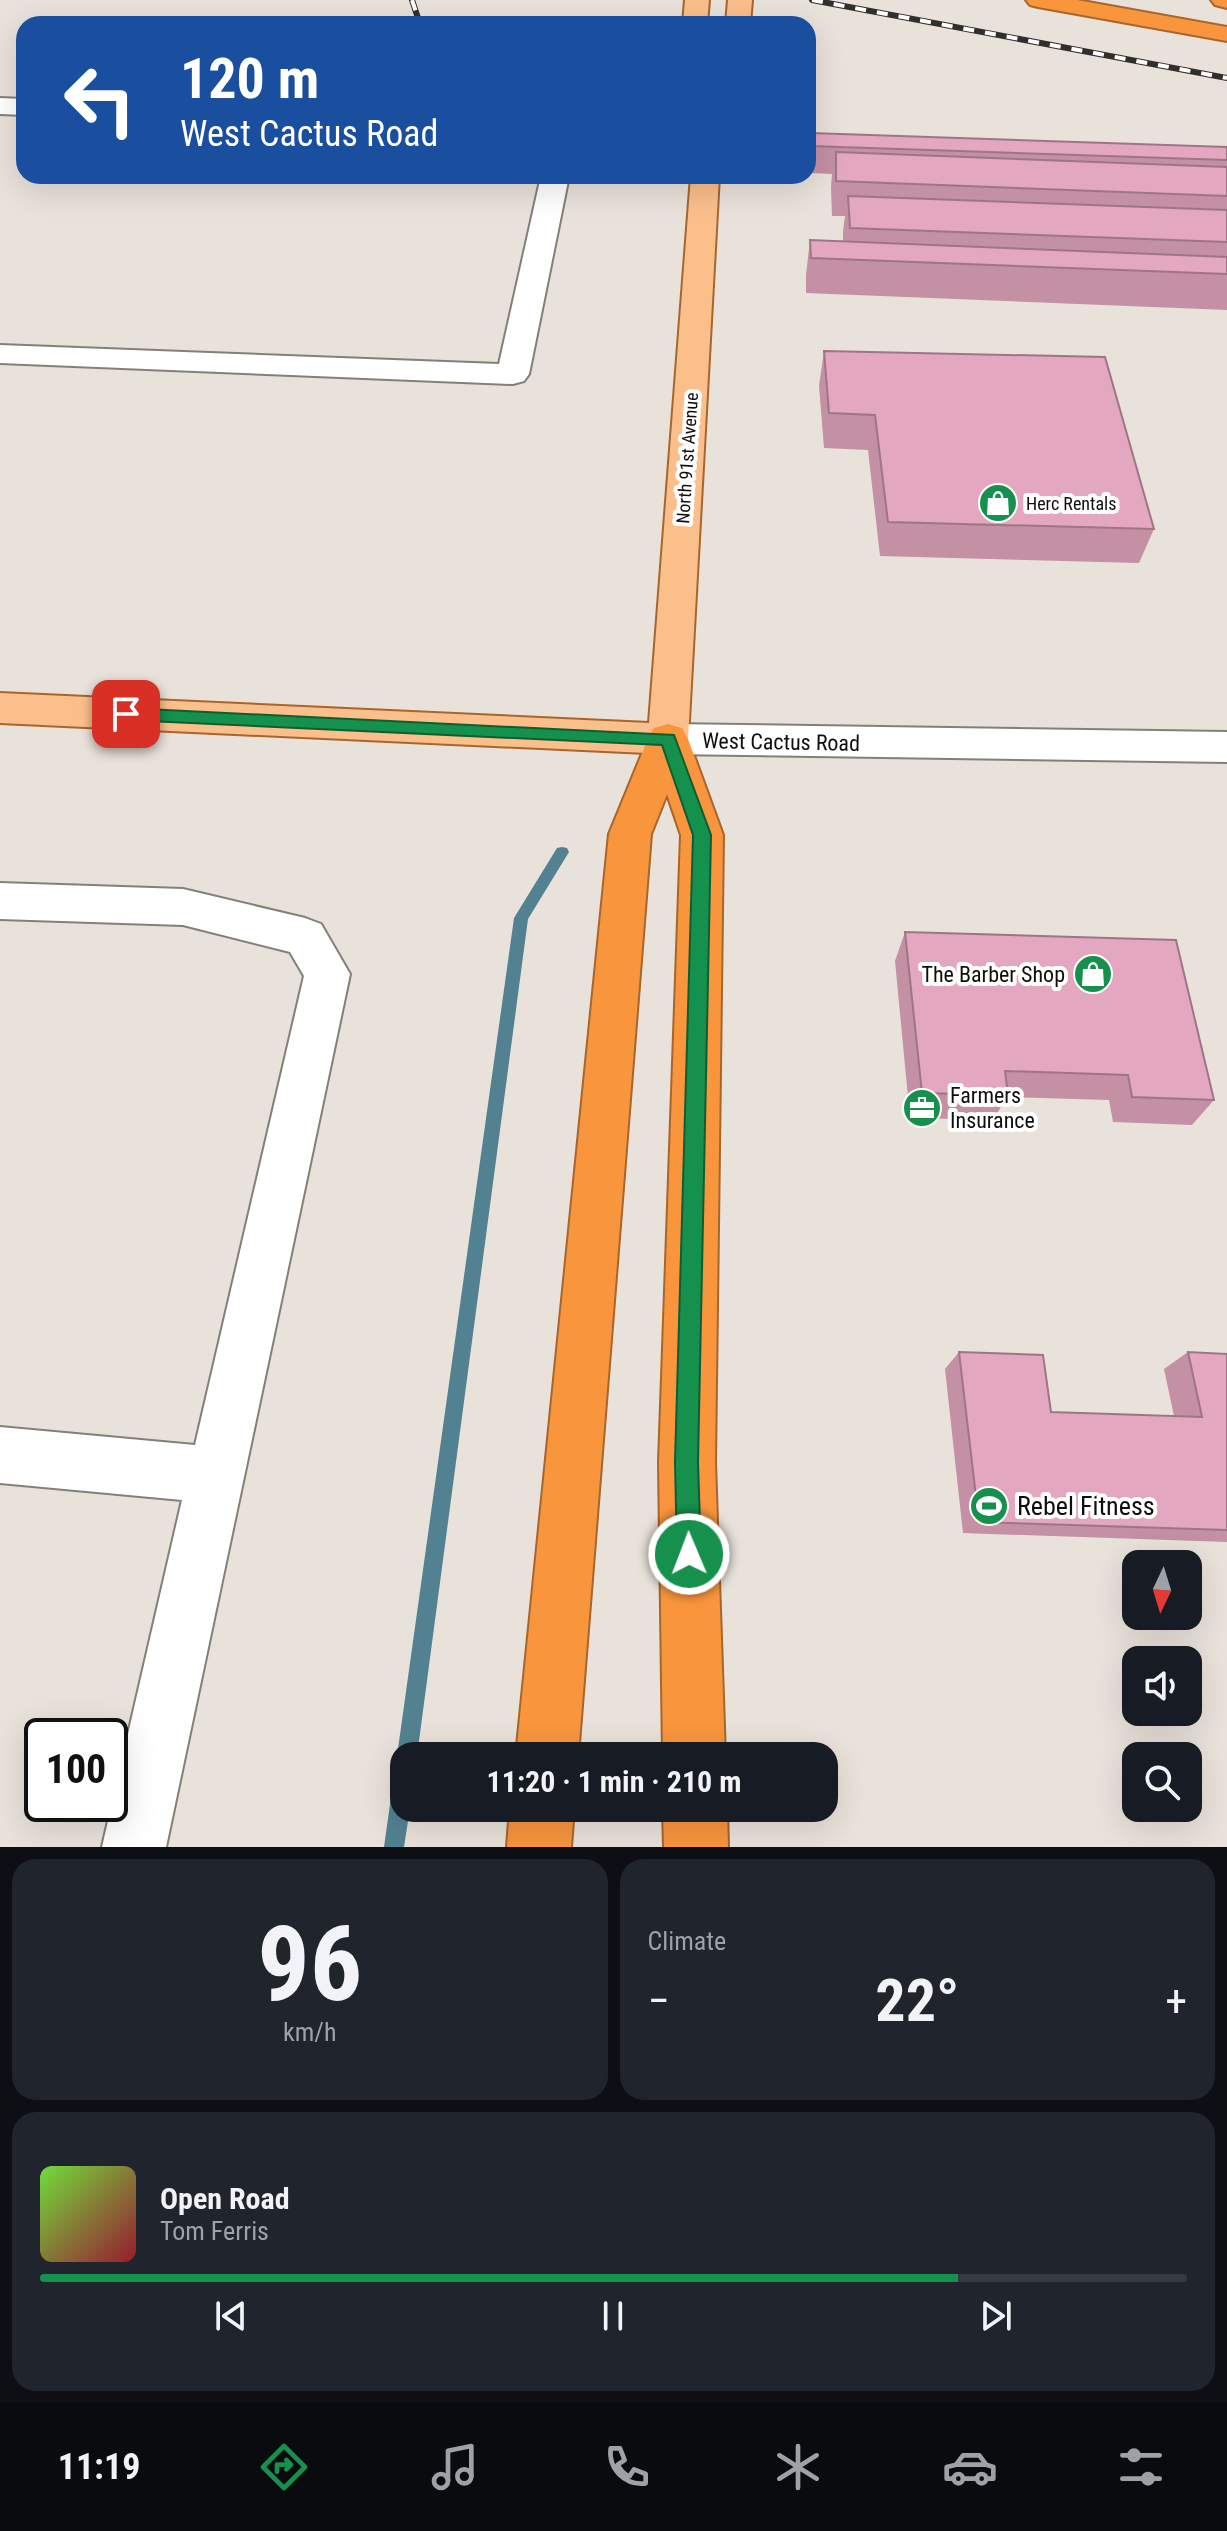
<!DOCTYPE html>
<html lang="en">
<head>
<meta charset="utf-8">
<style>
  :root { --surface:#171b24; --page:#20242c; --text:#f1f3f6; --muted:#9ea1a6; --line:#363941; --accent:#16914d }
  body { margin:0; font-family:"Roboto Condensed",sans-serif; background:var(--page); color:var(--text); height:100vh; display:flex; flex-direction:column; font-size:30px; white-space:nowrap }
  * { box-sizing:border-box; margin:0 }
  p { font-size:26px; color:var(--muted) }
  .icon { flex:none; width:44px; height:44px; fill:none; stroke:currentColor; stroke-width:2; stroke-linecap:round; stroke-linejoin:round }
  .map { position:relative; height:1847px; overflow:hidden }
  .drawer { display:flex; flex-direction:column; gap:12px; padding:12px; background:#0d0f14; flex:1 }
  .drawer>* { flex:none }
  .banner { position:absolute; left:16px; top:16px; width:800px; height:168px; border-radius:24px; box-shadow:0 8px 32px #0002; background:#1a4fa0; color:#fff; overflow:hidden }
  .needle { width:52px; rotate:184deg }
  .buttons { position:absolute; left:1122px; top:1550px; display:grid; gap:16px }
  .buttons a { display:grid; place-items:center; width:80px; height:80px; border-radius:16px; background:var(--surface); box-shadow:0 8px 32px #0002; font-size:40px }
  .speed { position:absolute; left:24px; top:1718px; display:flex; gap:16px; font-size:40px; font-weight:700; text-align:center }
  .speed>* { display:grid; place-content:center; width:104px; height:104px; border-radius:50%; background:var(--surface); box-shadow:0 8px 32px #0002; line-height:1 }
  .speed .limit { border:4px solid #111; border-radius:12px; background:#fff; color:#111 }
  .pin { position:absolute; display:grid; place-items:center; width:68px; height:68px; color:#fff; margin:-34px; border-radius:16px; box-shadow:0 4px 12px #0006 }
  .me { position:absolute; width:88px; margin:-44px; rotate:359deg; stroke-linejoin:round; filter:drop-shadow(0 0 6px #0008) }
  .turn { display:flex; align-items:center; gap:28px; height:168px; padding:0 32px; font-size:36px }
  .turn .icon { width:104px; height:104px; stroke-width:2.5 }
  .turn b { display:block; font-size:56px; line-height:68px }
  .big { font-size:60px; font-weight:700; line-height:1.1 }
  .drawer .tile { flex:1; display:flex; flex-direction:column; justify-content:center; gap:12px; min-width:0; padding:0 28px; border-radius:24px; background:var(--page) }
  .drawer .dial { align-items:center; gap:0 }
  .dial b { font-size:104px; line-height:1 }
  .song { display:flex; align-items:center; gap:24px }
  .cover { width:96px; height:96px; border-radius:12px; background:linear-gradient(135deg,hsl(100 70% 55%),hsl(350 70% 35%)) }
  .played { height:8px; border-radius:4px; background:linear-gradient(90deg,var(--accent) 80%,var(--line) 80%) }
  .keys { display:flex; justify-content:space-around; direction:ltr }
  .heat { display:flex; justify-content:space-between; align-items:center; font-size:44px; direction:ltr }
  .drawer .tiles { flex:1; display:grid; gap:12px; grid-template-columns:1fr 1fr }
  .tile:last-child { grid-column:span 2 }
  .trip { position:absolute; left:390px; top:1742px; width:448px; height:80px; border-radius:24px; background:var(--surface); box-shadow:0 8px 32px #0002; font-weight:700; line-height:80px; text-align:center }
  .menu { display:flex; height:128px; justify-content:space-around; align-items:center; background:#090b0e; color:var(--muted) }
  .menu .icon { width:56px; height:56px }
  .menu .current { color:var(--accent) }
  .menu b { font-size:36px; color:var(--text) }
  .map>svg:first-child { display:block }
</style>
</head>
<body>
<div class="map">
<svg width="1227" height="1847" viewBox="0 0 1227 1847">
  <rect width="100%" height="100%" fill="#e9e2da"/>
  <g fill="none" stroke-linecap="round" stroke-linejoin="round">
    <!-- stream -->
    <g fill="#528291" fill-rule="evenodd">
      <path d="M 562,847 L 567,848 L 569,852 L 528,919 L 417,1756 L 404,1756 L 404,1765 L 400,1763 L 397,1756 L 514,918 L 557,848 Z"/>
      <path d="M 404,1766 L 404,1808 L 410,1808 L 404,1847 L 384,1847 L 394,1776 L 397,1769 Z"/>
    </g>
    <defs>
      <g id="minor">
        <path d="M 0,98 L 24,99 L 24,115 L 0,114 Z"/>
        <path d="M 541,176 L 569,176 L 529,374 L 524,381 L 513,384 L 0,363 L 0,345 L 499,364 Z"/>
        <path d="M 668,724 L 1227,732 L 1227,762 L 668,754 L 654,750 L 648,739 L 654,728 Z"/>
        <path d="M 0,883 L 183,889 L 305,918 L 321,924 L 350,974 L 166,1847 L 102,1847 L 182,1500 L 0,1483 L 0,1427 L 195,1445 L 304,976 L 290,952 L 183,925 L 0,919 Z"/>
      </g>
      <g id="major">
        <path d="M 685,0 L 709,0 L 707,24 L 683,24 Z"/>
        <path d="M 728,0 L 752,0 L 750,24 L 726,24 Z"/>
        <path d="M 691,176 L 719,176 L 688,739 L 682,750 L 668,754 L 0,723 L 0,693 L 649,723 Z"/>
      </g>
      <g id="highway">
        <path d="M 1026,0 L 1077,0 L 1227,27 L 1227,41 L 1038,7 L 1030,5 Z"/>
        <path d="M 1211,0 L 1227,0 L 1227,8 L 1215,5 Z"/>
        <path d="M 668,724 L 682,728 L 688,739 L 723,835 L 715,1462 L 725,1756 L 663,1756 L 659,1462 L 681,835 L 667,794 L 651,834 L 578,1756 L 516,1756 L 609,834 L 648,739 L 654,728 Z"/>
        <path d="M 510,1808 L 574,1808 L 571,1847 L 507,1847 Z"/>
        <path d="M 663,1808 L 727,1808 L 728,1847 L 664,1847 Z"/>
      </g>
    </defs>
    <!-- minor casing -->
    <use href="#minor" stroke="#857f77" stroke-width="4"/>
    <!-- major casing -->
    <use href="#major" stroke="#a7662c" stroke-width="4"/>
    <!-- highway casing -->
    <use href="#highway" stroke="#a7662c" stroke-width="4"/>
    <!-- minor -->
    <use href="#minor" fill="#fff" fill-rule="evenodd"/>
    <!-- major -->
    <use href="#major" fill="#fbbf8b" fill-rule="evenodd"/>
    <!-- highway -->
    <use href="#highway" fill="#f9953d" fill-rule="evenodd"/>
    <defs>
      <g id="rail">
        <path d="M 412,0 L 420,24"/>
        <path d="M 812,0 L 1227,78"/>
      </g>
    </defs>
    <!-- rail casing -->
    <use href="#rail" stroke="#322f2b" stroke-width="6"/>
    <!-- rail -->
    <use href="#rail" stroke="#fff" stroke-width="4" stroke-dasharray="11" stroke-linecap="butt"/>
  </g>
  <!-- wall -->
  <g fill="#c390a4">
    <path d="M 811,133 L 1227,147 L 1227,310 L 806,293 L 806,275 L 810,240 L 843,242 L 843,231 L 845,216 L 832,216 L 831,187 L 832,174 L 808,173 L 808,157 Z"/>
    <path d="M 824,351 L 1154,529 L 1139,563 L 880,556 L 868,450 L 824,448 L 819,386 Z"/>
    <path d="M 905,932 L 1214,1100 L 1192,1125 L 1113,1122 L 1109,1100 L 1007,1097 L 993,1120 L 910,1118 L 895,961 Z"/>
    <path d="M 959,1352 L 1051,1412 L 1174,1416 L 1164,1369 L 1188,1352 L 1227,1354 L 1227,1542 L 963,1533 L 945,1369 Z"/>
  </g>
  <!-- building -->
  <g fill="#e3a7bf" stroke="#9f7586" stroke-width="2">
    <path d="M 811,133 L 1227,147 L 1227,160 L 811,146 Z"/>
    <path d="M 836,152 L 1227,167 L 1227,196 L 836,181 Z"/>
    <path d="M 848,196 L 1227,210 L 1227,242 L 850,228 Z"/>
    <path d="M 810,240 L 1227,257 L 1227,274 L 811,258 Z"/>
    <path d="M 824,351 L 1105,357 L 1154,529 L 888,522 L 875,415 L 829,413 Z"/>
    <path d="M 905,932 L 1176,940 L 1214,1100 L 1132,1097 L 1128,1075 L 1005,1071 L 1008,1095 L 922,1093 Z"/>
    <path d="M 959,1352 L 1043,1355 L 1051,1412 L 1202,1417 L 1188,1352 L 1227,1354 L 1227,1530 L 979,1522 Z"/>
  </g>
  <!-- route -->
  <path fill="#16914d" stroke="#0e5e32" stroke-width="2" d="M 126,708 L 674,735 L 711,835 L 698,1462 L 701,1554 L 697,1562 L 689,1566 L 680,1562 L 677,1554 L 675,1462 L 693,835 L 662,745 L 126,720 L 118,714 Z"/>
  <!-- icons -->
  <defs>
    <symbol id="shop-disc" viewBox="-11 -11 22 22"><circle r="9.5" fill="#16914d" stroke="#fff"/><path d="M-5-2.5h2.3a2.7 3.5 0 0 1 5.4 0H5L5.5 6h-11ZM-1.5-2.5h3a1.5 2.3 0 0 0-3 0Z" fill="#fff"/></symbol>
    <symbol id="office-disc" viewBox="-11 -11 22 22"><circle r="9.5" fill="#16914d" stroke="#fff"/><path d="M-6-3h4V-5.5h4V-3h4V5H-6ZM-1-4.5V-3h2v-1.5ZM-6 0V1H6V0Z" fill="#fff"/></symbol>
    <symbol id="stadium-disc" viewBox="-11 -11 22 22"><circle r="9.5" fill="#16914d" stroke="#fff"/><path d="M0-5a6.5 5 0 1 0 0 10a6.5 5 0 1 0 0-10ZM-3.5-1.8h7v3.6h-7Z" fill="#fff"/></symbol>
  </defs>
  <g fill-rule="evenodd">
    <use href="#shop-disc" x="976" y="481" width="44" height="44"/>
    <use href="#shop-disc" x="1071" y="952" width="44" height="44"/>
    <use href="#office-disc" x="900" y="1086" width="44" height="44"/>
    <use href="#stadium-disc" x="967" y="1484" width="44" height="44"/>
  </g>
  <g text-anchor="middle" dominant-baseline="central" stroke-width="8" stroke-linejoin="round" paint-order="stroke">
    <!-- far-street labels -->
    <g font-size="18" fill="#100e0b" stroke="#fff">
      <text transform="translate(687 458) rotate(-86)">North 91st Avenue</text>
    </g>
    <!-- far-poi labels -->
    <g font-size="18" fill="#100e0b" stroke="#fff" text-anchor="start">
      <text x="1026" y="503">Herc Rentals</text>
    </g>
    <!-- street labels -->
    <g font-size="22" fill="#100e0b" stroke="#fff">
      <text transform="translate(781 742) rotate(1)">West Cactus Road</text>
    </g>
    <!-- poi labels -->
    <g font-size="22" fill="#100e0b" stroke="#fff" text-anchor="end">
      <text x="1065" y="974">The Barber Shop</text>
      <text x="950" y="1095" text-anchor="start">Farmers<tspan x="950" dy="25">Insurance</tspan></text>
    </g>
    <!-- near-poi labels -->
    <g font-size="26" fill="#100e0b" stroke="#fff" text-anchor="start">
      <text x="1017" y="1506">Rebel Fitness</text>
    </g>
  </g>
</svg>
<div class="buttons">
<a><svg class="needle" viewBox="-14 -14 28 28"><path d="M0-13l5 13h-10z" fill="#e53935"/><path d="M0 13l5-13h-10z" fill="#9ea1a6"/></svg></a>
<a><svg class="icon" aria-label="sound" viewBox="0 0 24 24"><path d="M4 9h4l5-4v14l-5-4H4zM17 9q2 3 0 6"/></svg></a>
<a><svg class="icon" aria-label="search" viewBox="0 0 24 24"><circle cx="10" cy="10" r="6"/><path d="M15 15l6 6"/></svg></a>
</div>
<div class="speed"><div class="limit">100</div></div>
<div class="pin" style="left:126px;top:714px;background:#d93025"><svg class="icon" aria-label="arrive" viewBox="0 0 24 24"><path d="M6 21V4h12l-3 4 3 4H6"/></svg></div>
<svg class="me" style="left:689px;top:1554px" viewBox="-20 -20 40 40"><circle r="17" fill="#16914d" stroke="#fff" stroke-width="3"/><path d="M0-11L8 9 0 5-8 9z" fill="#fff"/></svg>
<div class="trip">11:20 · 1 min · 210 m</div>
<div class="banner">
<div class="turn"><svg class="icon" aria-label="left" viewBox="0 0 24 24"><path d="M17 20v-9H6M10 6l-5 5 5 5"/></svg><div><b>120 m</b>West Cactus Road</div></div>
</div>
</div>
<section class="drawer">
<div class="tiles">
<div class="tile dial"><b>96</b><p>km/h</p></div>
<div class="tile"><p>Climate</p>
<div class="heat"><a>−</a><b class="big">22°</b><a>+</a></div>
</div>
<div class="tile">
<div class="song"><i class="cover"></i><div><b>Open Road</b><p>Tom Ferris</p></div></div>
<div class="played"></div>
<div class="keys"><svg class="icon" aria-label="previous" viewBox="0 0 24 24"><path d="M18 5L8 12l10 7zM5 5v14"/></svg><svg class="icon" aria-label="pause" viewBox="0 0 24 24"><path d="M8 5v14M16 5v14"/></svg><svg class="icon" aria-label="next" viewBox="0 0 24 24"><path d="M6 5l10 7-10 7zM19 5v14"/></svg></div>
</div>
</div>
</section>
<nav class="menu">
<b>11:19</b>
<svg class="icon current" aria-label="directions" viewBox="0 0 24 24"><path d="M12 3l9 9-9 9-9-9zM9 14v-3h6M13 9l2 2-2 2"/></svg>
<svg class="icon" aria-label="music" viewBox="0 0 24 24"><path d="M9 18V5l10-2v13"/><circle cx="6" cy="18" r="3"/><circle cx="16" cy="16" r="3"/></svg>
<svg class="icon" aria-label="phone" viewBox="0 0 24 24"><path d="M5 4h4l2 5-3 2q2 4 5 5l2-3 5 2v4C11 20 4 13 5 4z"/></svg>
<svg class="icon" aria-label="climate" viewBox="0 0 24 24"><path d="M12 3v18M4 7l16 10M4 17L20 7"/></svg>
<svg class="icon" aria-label="car" viewBox="0 0 24 24"><path d="M5 17H2v-5l4-1 3-4h7l3 4 3 1v5h-3M9 17h6M6 11h13"/><circle cx="7" cy="17" r="2"/><circle cx="17" cy="17" r="2"/></svg>
<svg class="icon" aria-label="filters" viewBox="0 0 24 24"><path d="M4 7h16M4 17h16"/><circle cx="9" cy="7" r="2"/><circle cx="15" cy="17" r="2"/></svg>
</nav>
</body>
</html>
